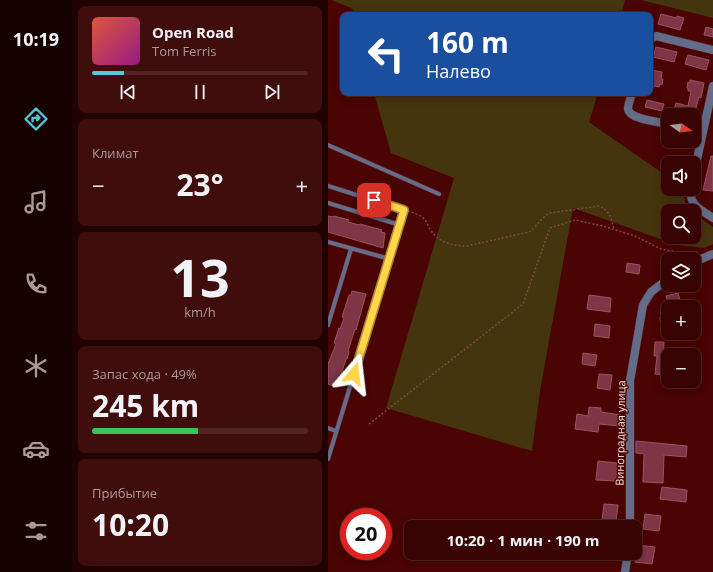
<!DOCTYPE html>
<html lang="ru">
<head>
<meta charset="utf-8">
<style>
  :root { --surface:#380302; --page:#3f0d0c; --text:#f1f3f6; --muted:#ab9899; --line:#522524; --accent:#53cadc }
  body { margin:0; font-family:"Open Sans",sans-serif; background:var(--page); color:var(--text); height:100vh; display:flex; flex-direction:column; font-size:15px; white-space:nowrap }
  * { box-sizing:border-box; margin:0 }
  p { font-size:13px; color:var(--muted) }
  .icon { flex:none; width:22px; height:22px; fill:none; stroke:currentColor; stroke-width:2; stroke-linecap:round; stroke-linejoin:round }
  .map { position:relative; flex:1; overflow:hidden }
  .details { display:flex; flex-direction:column; gap:6px; padding:6px; background:#1f0201; width:256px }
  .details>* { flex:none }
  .hud { position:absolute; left:12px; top:12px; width:313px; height:84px; border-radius:8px; box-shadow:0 2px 10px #0003,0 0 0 1px var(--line); background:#1a4fa0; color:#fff; overflow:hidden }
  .needle { width:26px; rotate:104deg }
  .tools { position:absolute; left:333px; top:108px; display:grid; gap:8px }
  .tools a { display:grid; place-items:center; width:40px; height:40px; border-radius:8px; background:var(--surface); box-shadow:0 2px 10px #0003,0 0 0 1px var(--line); font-size:20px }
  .speed { position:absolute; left:12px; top:508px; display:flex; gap:8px; font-size:20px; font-weight:700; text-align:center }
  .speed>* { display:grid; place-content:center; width:52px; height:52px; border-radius:50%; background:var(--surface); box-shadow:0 2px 10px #0003,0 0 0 1px var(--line); line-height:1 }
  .speed .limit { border:6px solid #d22; background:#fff; color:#111 }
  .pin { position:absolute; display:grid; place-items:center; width:34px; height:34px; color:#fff; margin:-17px; border-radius:8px; box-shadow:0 2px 6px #0006 }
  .me { position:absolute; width:44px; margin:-22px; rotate:17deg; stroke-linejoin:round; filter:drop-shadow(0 0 3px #0008) }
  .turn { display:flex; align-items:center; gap:14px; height:84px; padding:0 20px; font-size:18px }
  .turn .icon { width:52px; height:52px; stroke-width:2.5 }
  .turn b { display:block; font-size:28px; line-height:34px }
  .big { font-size:30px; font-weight:700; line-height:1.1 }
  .details .widget { flex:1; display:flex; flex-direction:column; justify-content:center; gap:6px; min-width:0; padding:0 14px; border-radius:8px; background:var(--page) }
  .details .dial { align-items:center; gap:0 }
  .dial b { font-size:52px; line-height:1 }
  .song { display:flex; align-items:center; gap:12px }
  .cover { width:48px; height:48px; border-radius:6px; background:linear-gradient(135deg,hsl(10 70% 55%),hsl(310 70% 35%)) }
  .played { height:4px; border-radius:2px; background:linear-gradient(90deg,var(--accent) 15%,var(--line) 15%) }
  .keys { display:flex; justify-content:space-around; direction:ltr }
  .heat { display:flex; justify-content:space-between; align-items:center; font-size:22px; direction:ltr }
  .charge { height:6px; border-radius:3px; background:linear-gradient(90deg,#34c759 49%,var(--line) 0) }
  .trip { position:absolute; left:76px; top:520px; width:238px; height:40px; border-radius:8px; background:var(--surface); box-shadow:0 2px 10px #0003,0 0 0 1px var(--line); font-weight:700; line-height:40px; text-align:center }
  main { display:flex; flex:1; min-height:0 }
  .tabs { display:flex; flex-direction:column; width:72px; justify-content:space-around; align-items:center; background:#160101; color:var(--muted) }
  .tabs .icon { width:28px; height:28px }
  .tabs .selected { color:var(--accent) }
  .tabs b { font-size:18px; color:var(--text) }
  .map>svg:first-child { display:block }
</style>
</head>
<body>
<main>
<nav class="tabs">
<b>10:19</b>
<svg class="icon selected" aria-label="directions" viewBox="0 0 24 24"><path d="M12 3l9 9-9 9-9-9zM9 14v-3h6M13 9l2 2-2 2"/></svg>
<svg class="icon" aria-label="music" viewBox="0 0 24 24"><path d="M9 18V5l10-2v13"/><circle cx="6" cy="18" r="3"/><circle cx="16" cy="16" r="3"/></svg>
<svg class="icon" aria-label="phone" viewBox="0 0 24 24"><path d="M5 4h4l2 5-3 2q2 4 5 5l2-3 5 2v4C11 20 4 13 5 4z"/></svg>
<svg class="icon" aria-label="climate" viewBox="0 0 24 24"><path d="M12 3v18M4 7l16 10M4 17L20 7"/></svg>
<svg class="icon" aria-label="car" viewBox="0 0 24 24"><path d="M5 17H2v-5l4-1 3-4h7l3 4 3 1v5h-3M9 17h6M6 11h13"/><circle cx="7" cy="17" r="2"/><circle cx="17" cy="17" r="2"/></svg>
<svg class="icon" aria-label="filters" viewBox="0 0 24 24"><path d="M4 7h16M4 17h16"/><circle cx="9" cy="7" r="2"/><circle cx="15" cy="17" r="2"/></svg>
</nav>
<section class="details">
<div class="widget">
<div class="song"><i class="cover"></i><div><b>Open Road</b><p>Tom Ferris</p></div></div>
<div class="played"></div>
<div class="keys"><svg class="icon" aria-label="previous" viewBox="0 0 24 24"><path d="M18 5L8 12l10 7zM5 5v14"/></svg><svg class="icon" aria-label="pause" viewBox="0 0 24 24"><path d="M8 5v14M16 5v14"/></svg><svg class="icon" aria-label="next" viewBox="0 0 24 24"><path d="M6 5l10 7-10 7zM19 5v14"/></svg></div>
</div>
<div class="widget"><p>Климат</p>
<div class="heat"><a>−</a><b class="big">23°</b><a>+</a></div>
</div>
<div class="widget dial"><b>13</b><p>km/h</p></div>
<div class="widget"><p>Запас хода · 49%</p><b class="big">245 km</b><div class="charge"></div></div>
<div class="widget"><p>Прибытие</p><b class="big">10:20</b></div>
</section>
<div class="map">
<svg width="385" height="572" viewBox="0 0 385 572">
  <rect width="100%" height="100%" fill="#4a0403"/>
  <!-- green -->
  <g fill="#44350e">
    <path d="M 3,0 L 297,0 L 293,15 L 29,15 L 23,8 Z"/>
    <path d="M 313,0 L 385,0 L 385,18 Z"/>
    <path d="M 46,93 L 270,93 L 261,122 L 340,177 L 340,189 L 354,189 L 359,210 L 361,211 L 340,211 L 340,237 L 366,237 L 366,214 L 385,227 L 385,244 L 376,248 L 349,245 L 245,208 L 212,391 L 204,451 L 58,408 L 126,178 L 63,153 Z"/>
  </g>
  <!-- building -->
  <g fill="#7e3646" stroke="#9d5260">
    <path d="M 333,14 L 348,18 L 349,16 L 356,18 L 352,30 L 330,24 Z"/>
    <path d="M 378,27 L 385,29 L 385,37 L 376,35 Z"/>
    <path d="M 328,47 L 349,52 L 346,62 L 325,57 Z"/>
    <path d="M 360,55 L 381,60 L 378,70 L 357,64 Z"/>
    <path d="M 323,70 L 334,72 L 333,79 L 335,79 L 334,85 L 332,84 L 331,87 L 322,85 Z"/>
    <path d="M 362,80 L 376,83 L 373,98 L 371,97 L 366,115 L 354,115 L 345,113 L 348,103 L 360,106 L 363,91 L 360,91 L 360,88 L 359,88 L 360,82 L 362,83 Z"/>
    <path d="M 319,100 L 336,104 L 334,111 L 317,107 Z"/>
    <path d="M 383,156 L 385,156 L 385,191 L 375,190 Z"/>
    <path d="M 0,216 L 5,217 L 6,216 L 21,220 L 20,222 L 31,225 L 32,224 L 54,230 L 53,232 L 57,233 L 55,248 L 0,232 Z"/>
    <path d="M 299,263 L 312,265 L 311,274 L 298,272 Z"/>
    <path d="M 24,291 L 38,294 L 28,330 L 27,329 L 20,351 L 21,352 L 19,359 L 18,359 L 10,385 L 5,384 L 5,386 L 0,384 L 0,364 L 8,344 L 6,343 L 11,328 L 12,329 L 16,318 L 14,317 L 21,295 L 23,295 Z"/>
    <path d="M 350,293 L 353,303 L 341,306 L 338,296 Z"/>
    <path d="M 261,295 L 283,298 L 282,312 L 259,309 Z"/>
    <path d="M 340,316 L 340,329 L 333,329 L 332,317 Z"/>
    <path d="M 267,324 L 282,326 L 281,338 L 266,336 Z"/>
    <path d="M 327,342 L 336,342 L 335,364 L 338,364 L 337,375 L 327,374 L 329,356 L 326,356 Z"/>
    <path d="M 255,353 L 269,355 L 267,366 L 254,364 Z"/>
    <path d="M 271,374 L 284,375 L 282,390 L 269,388 Z"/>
    <path d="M 261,407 L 273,408 L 273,412 L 293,415 L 292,426 L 271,424 L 270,432 L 247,429 L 249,414 L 260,416 Z"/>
    <path d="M 308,441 L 359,446 L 358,457 L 336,455 L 335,483 L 315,482 L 316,454 L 308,453 Z"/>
    <path d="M 270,461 L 289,463 L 288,481 L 268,480 Z"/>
    <path d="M 334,487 L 359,490 L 358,502 L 332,499 Z"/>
    <path d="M 276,504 L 290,505 L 288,521 L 274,520 Z"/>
    <path d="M 317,514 L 333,516 L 331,531 L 315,529 Z"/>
    <path d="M 309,545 L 327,547 L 324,564 L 307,562 Z"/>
  </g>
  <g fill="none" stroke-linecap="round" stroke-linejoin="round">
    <defs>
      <g id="lane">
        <path d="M 0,145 L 111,194"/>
        <path d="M 0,186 L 76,210 L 0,459"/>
        <path d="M 0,203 L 72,225"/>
        <path d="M 0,242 L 62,259"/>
        <path d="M 0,325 L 23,249"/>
        <path d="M 0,428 L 8,431"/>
      </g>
      <g id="street">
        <path d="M 322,39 L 328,36 L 385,50"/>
        <path d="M 304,93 C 303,98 300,104 300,109 C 301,119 331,122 340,124"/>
        <path d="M 366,130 L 374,132"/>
        <path d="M 366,173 L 385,86"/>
        <path d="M 363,189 C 361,206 372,209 385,218"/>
        <path d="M 366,262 L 385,254"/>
        <path d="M 302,527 L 302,381 L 315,305 L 323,292 L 340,279"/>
        <path d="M 297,572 L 300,553"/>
      </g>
    </defs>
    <!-- lane casing -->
    <use href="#lane" stroke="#672826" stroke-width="5"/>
    <!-- street casing -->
    <use href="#street" stroke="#672826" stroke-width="9"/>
    <!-- path -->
    <g stroke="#814846" stroke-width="1.5" stroke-dasharray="2 2" stroke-linecap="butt">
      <path d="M 80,211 C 86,213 93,215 97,220 C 100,224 101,229 105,233 C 113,243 126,246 139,246 L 201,232 C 209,227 213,217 222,213 L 271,206 C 282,210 283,219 286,229"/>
      <path d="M 41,424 L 195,304 L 222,228 L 247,220 L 275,226 L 307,236 L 333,249 L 355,253 L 371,252"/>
    </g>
    <!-- lane -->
    <use href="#lane" stroke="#636d89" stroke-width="4"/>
    <!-- street -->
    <use href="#street" stroke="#636d89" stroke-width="8"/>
  </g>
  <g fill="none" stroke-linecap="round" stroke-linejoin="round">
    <defs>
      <path id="route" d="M 26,374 L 76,210 L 46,200"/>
    </defs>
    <!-- route casing -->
    <use href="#route" stroke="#a68a30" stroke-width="10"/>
    <!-- route -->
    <use href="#route" stroke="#ffd54a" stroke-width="7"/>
  </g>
  <g text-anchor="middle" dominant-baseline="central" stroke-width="3" stroke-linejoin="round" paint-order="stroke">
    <!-- street labels -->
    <g font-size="11" fill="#fde2de" stroke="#4a0403">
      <text transform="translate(292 433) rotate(-89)">Виноградная улица</text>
    </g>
  </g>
</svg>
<div class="tools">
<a><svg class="needle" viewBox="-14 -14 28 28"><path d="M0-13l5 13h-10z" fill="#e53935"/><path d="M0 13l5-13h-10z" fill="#ab9899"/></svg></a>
<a><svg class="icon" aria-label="sound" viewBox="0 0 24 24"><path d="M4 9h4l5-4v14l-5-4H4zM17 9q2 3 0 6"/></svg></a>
<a><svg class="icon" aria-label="search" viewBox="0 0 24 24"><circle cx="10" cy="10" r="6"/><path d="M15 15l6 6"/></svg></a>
<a><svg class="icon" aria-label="layers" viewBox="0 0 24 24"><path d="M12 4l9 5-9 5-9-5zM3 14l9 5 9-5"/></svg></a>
<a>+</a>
<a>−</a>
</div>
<div class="speed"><div class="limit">20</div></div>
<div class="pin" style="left:46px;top:200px;background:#d93025"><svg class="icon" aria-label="arrive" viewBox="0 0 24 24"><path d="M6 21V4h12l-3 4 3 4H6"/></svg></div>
<svg class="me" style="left:26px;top:374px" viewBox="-20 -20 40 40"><path d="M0-17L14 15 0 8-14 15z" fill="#ffd54a" stroke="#fff" stroke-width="4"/></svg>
<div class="trip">10:20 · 1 мин · 190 m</div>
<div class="hud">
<div class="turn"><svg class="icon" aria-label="left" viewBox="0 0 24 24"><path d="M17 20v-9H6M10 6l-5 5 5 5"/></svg><div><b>160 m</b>Налево</div></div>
</div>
</div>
</main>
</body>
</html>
